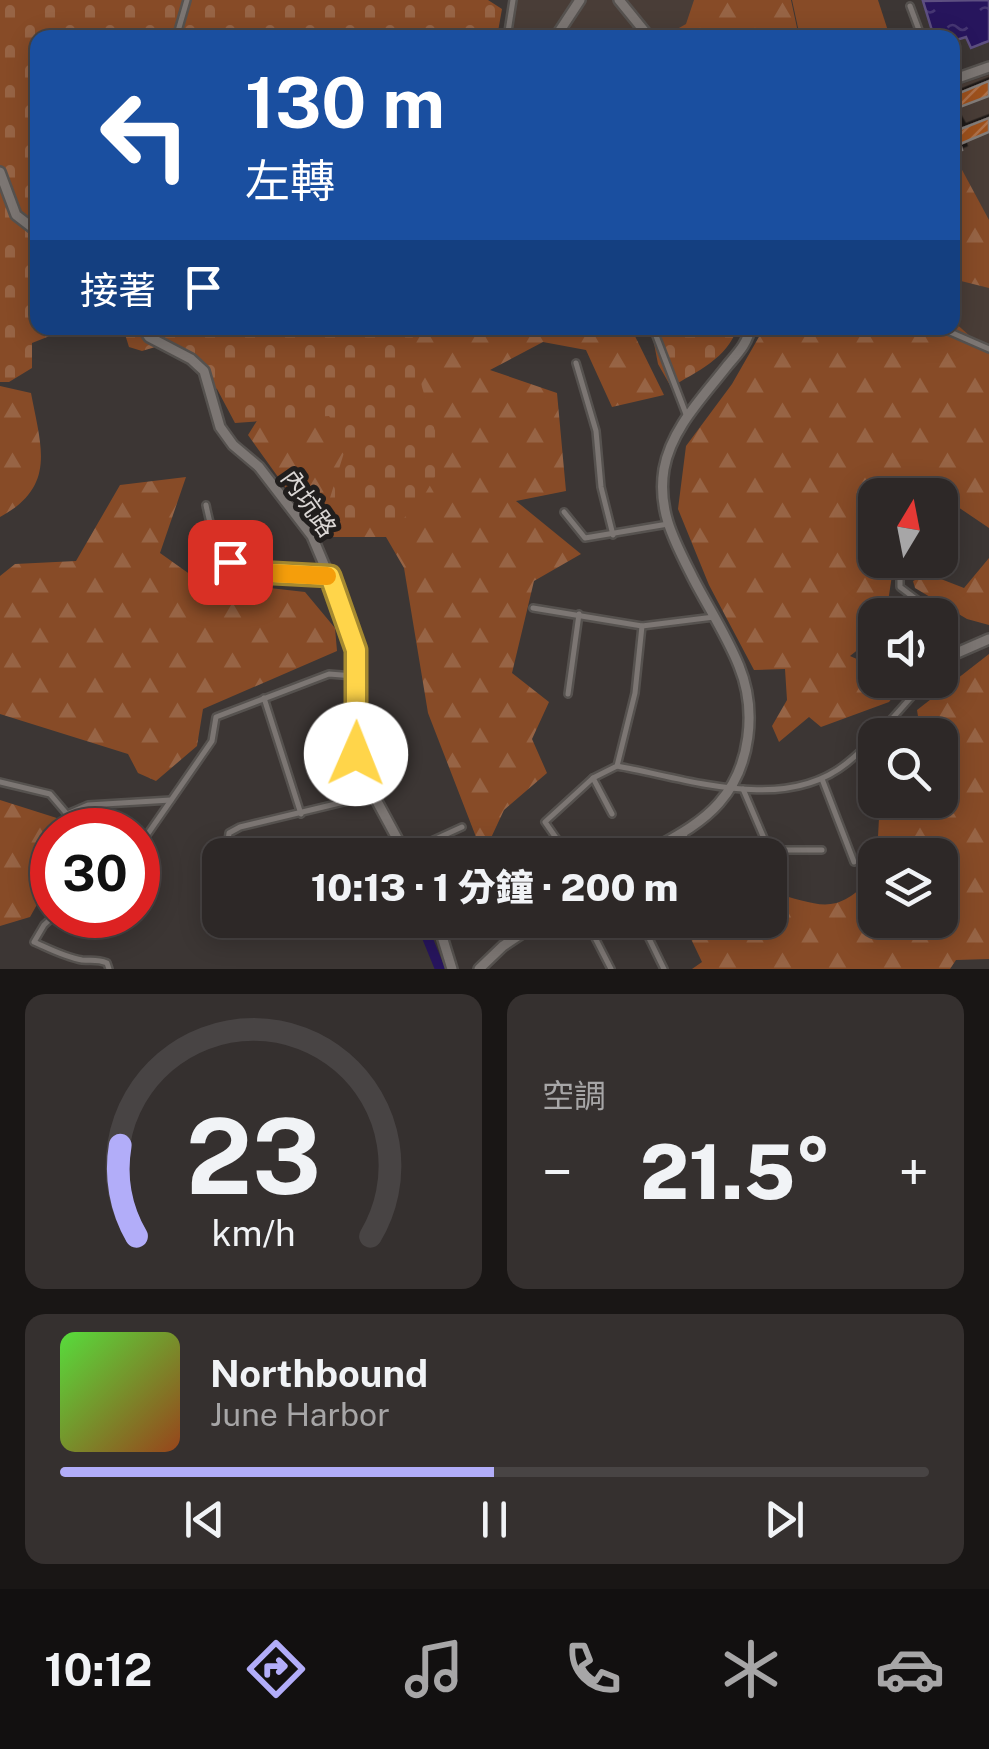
<!DOCTYPE html>
<html lang="zh-TW">
<head>
<meta charset="utf-8">
<style>
  :root { --surface:#2d2827; --page:#35302f; --text:#f1f3f6; --muted:#a7a6a7; --line:#484444; --accent:#b2adf9 }
  body { margin:0; font-family:"Public Sans","Noto Sans TC",sans-serif; background:var(--page); color:var(--text); height:100vh; display:flex; flex-direction:column; font-size:38px; white-space:nowrap }
  * { box-sizing:border-box; margin:0 }
  p { font-size:32px; color:var(--muted) }
  .icon { flex:none; width:55px; height:55px; fill:none; stroke:currentColor; stroke-width:2; stroke-linecap:round; stroke-linejoin:round }
  .map { position:relative; height:969px; overflow:hidden }
  .panel { display:flex; flex-direction:column; gap:25px; padding:25px; background:#191615; flex:1 }
  .panel>* { flex:none }
  .banner { position:absolute; left:30px; top:30px; width:930px; height:305px; border-radius:20px; box-shadow:0 5px 25px #0003,0 0 0 2px var(--line); background:#1a4fa0; color:#fff; overflow:hidden }
  .needle { width:65px; rotate:10deg }
  .fabs { position:absolute; left:858px; top:478px; display:grid; gap:20px }
  .fabs a { display:grid; place-items:center; width:100px; height:100px; border-radius:20px; background:var(--surface); box-shadow:0 5px 25px #0003,0 0 0 2px var(--line); font-size:50px }
  .speed { position:absolute; left:30px; top:808px; display:flex; gap:20px; font-size:50px; font-weight:700; text-align:center }
  .speed>* { display:grid; place-content:center; width:130px; height:130px; border-radius:50%; background:var(--surface); box-shadow:0 5px 25px #0003,0 0 0 2px var(--line); line-height:1 }
  .speed .limit { border:15px solid #d22; background:#fff; color:#111 }
  .pin { position:absolute; display:grid; place-items:center; width:85px; height:85px; color:#fff; margin:-42px; border-radius:20px; box-shadow:0 5px 15px #0006 }
  .me { position:absolute; width:110px; margin:-55px; rotate:1deg; stroke-linejoin:round; filter:drop-shadow(0 0 8px #0008) }
  .turn { display:flex; align-items:center; gap:35px; height:210px; padding:0 50px; font-size:45px }
  .turn .icon { width:130px; height:130px; stroke-width:2.5 }
  .turn b { display:block; font-size:70px; line-height:85px }
  .then { display:flex; align-items:center; height:95px; padding:0 50px; background:#0003; gap:20px; font-size:38px }
  .big { font-size:75px; font-weight:800; line-height:1.1 }
  .panel .tile { flex:1; display:flex; flex-direction:column; justify-content:center; gap:15px; min-width:0; padding:0 35px; border-radius:20px; background:var(--page) }
  .panel .dial { align-items:center; gap:0 }
  .dial svg { height:260px; overflow:visible; fill:none; stroke:var(--line); stroke-width:7; stroke-linecap:round; text-anchor:middle }
  .dial text { fill:var(--text); stroke:none }
  .song { display:flex; align-items:center; gap:30px }
  .cover { width:120px; height:120px; border-radius:15px; background:linear-gradient(135deg,hsl(110 70% 55%),hsl(20 70% 35%)) }
  .played { height:10px; border-radius:5px; background:linear-gradient(90deg,var(--accent) 50%,var(--line) 50%) }
  .keys { display:flex; justify-content:space-around; direction:ltr }
  .heat { display:flex; justify-content:space-between; align-items:center; font-size:55px; direction:ltr }
  .panel .tiles { flex:1; display:grid; gap:25px; grid-template-columns:1fr 1fr }
  .tile:last-child { grid-column:span 2 }
  .trip { position:absolute; left:202px; top:838px; width:585px; height:100px; border-radius:20px; background:var(--surface); box-shadow:0 5px 25px #0003,0 0 0 2px var(--line); font-weight:800; line-height:100px; text-align:center }
  .tab-bar { display:flex; height:160px; justify-content:space-around; align-items:center; background:#121010; color:var(--muted) }
  .tab-bar .icon { width:70px; height:70px }
  .tab-bar .on { color:var(--accent) }
  .tab-bar b { font-size:45px; color:var(--text) }
  .map>svg:first-child { display:block }
</style>
</head>
<body>
<div class="map">
<svg width="989" height="969" viewBox="0 0 989 969">
  <defs>
    <pattern id="forest-firs" width="22" height="20" patternUnits="userSpaceOnUse" patternTransform="scale(2.5)"><rect width="22" height="20" fill="#874b27"/><path d="M5 1l3.5 6h-7zM16 11l3.5 6h-7z" fill="#976445"/></pattern>
    <pattern id="cemetery-stones" width="16" height="16" patternUnits="userSpaceOnUse" patternTransform="scale(2.5)"><rect width="16" height="16" fill="#874b27"/><path d="M2 7V4a2 2 0 0 1 4 0v3zM10 15v-3a2 2 0 0 1 4 0v3z" fill="#976445"/></pattern>
    <pattern id="water-ripples" width="26" height="14" patternUnits="userSpaceOnUse" patternTransform="scale(2.5)"><rect width="26" height="14" fill="#27155d"/><path d="M2 4q2-2 4 0t4 0M15 11q2-2 4 0t4 0" fill="none" stroke="#463673"/></pattern>
    <pattern id="building-hatch" width="6" height="6" patternUnits="userSpaceOnUse" patternTransform="scale(2.5)"><rect width="6" height="6" fill="#9e511f"/><path d="M-1 1l2-2M0 6l6-6M5 7l2-2" fill="none" stroke="#af7149"/></pattern>
    <filter id="shadow"><feDropShadow dx="4.5" dy="-4.5" stdDeviation="0" flood-color="#0009"/></filter>
  </defs>
  <rect width="100%" height="100%" fill="#3c3634"/>
  <!-- built -->
  <g fill="#493d37">
    <path d="M 516,0 L 712,0 L 711,37 L 511,38 Z"/>
    <path d="M 989,75 L 989,369 L 952,328 L 953,87 Z"/>
  </g>
  <!-- forest -->
  <g fill="url(#forest-firs)">
    <path d="M 694,0 L 791,0 L 799,37 L 663,37 L 686,24 Z"/>
    <path d="M 952,168 L 961,168 L 989,220 L 989,288 L 953,279 Z"/>
    <path d="M 953,321 L 989,353 L 989,528 L 955,505 L 940,504 L 940,495 L 875,495 L 875,527 L 859,552 L 875,557 L 875,560 L 894,562 L 886,615 L 875,615 L 875,636 L 850,656 L 875,667 L 875,680 L 906,680 L 889,702 L 821,727 L 809,717 L 779,742 L 772,726 L 787,700 L 785,669 L 754,670 L 709,585 L 678,509 L 686,446 L 732,384 L 764,328 L 952,328 Z"/>
    <path d="M 384,328 L 631,328 L 664,395 L 612,407 L 586,350 L 543,342 L 490,370 L 557,393 L 566,491 L 516,501 L 581,554 L 534,581 L 512,673 L 549,702 L 532,739 L 547,773 L 504,810 L 483,855 L 428,713 L 404,568 L 386,537 L 321,537 L 248,435 L 272,397 Z"/>
    <path d="M 0,386 L 31,393 C 41,447 57,486 0,517 Z"/>
    <path d="M 186,477 L 160,553 L 198,580 L 305,592 L 335,628 L 337,651 L 203,709 L 197,746 L 156,781 L 138,773 L 128,754 L 0,714 L 0,576 L 15,564 L 76,561 L 120,485 Z"/>
    <path d="M 989,558 L 989,625 L 967,619 L 915,588 L 913,581 L 928,574 L 964,588 Z"/>
    <path d="M 989,654 L 989,959 L 956,960 L 950,969 L 692,969 L 702,962 L 682,920 L 770,920 L 770,892 C 822,905 835,918 875,874 L 875,920 L 940,920 L 940,855 L 877,855 L 880,800 L 940,800 L 940,735 L 921,735 L 917,710 Z"/>
    <path d="M 0,800 L 82,826 L 126,814 L 128,826 L 115,830 L 52,830 L 52,878 L 30,917 L 0,926 Z"/>
  </g>
  <!-- cemetery -->
  <g fill="url(#cemetery-stones)">
    <path d="M 0,0 L 488,0 L 502,9 L 497,37 L 38,38 L 38,328 L 70,328 L 32,343 L 32,368 L 9,382 L 0,382 Z"/>
    <path d="M 123,328 L 411,328 L 422,387 L 444,461 L 421,501 L 397,525 L 330,524 L 329,501 L 347,443 L 329,416 L 235,423 L 217,389 L 206,383 L 189,353 L 172,342 L 142,351 L 129,347 Z"/>
    <path d="M 651,328 L 737,328 C 728,358 696,372 671,387 L 658,364 Z"/>
  </g>
  <!-- park -->
  <path fill="#874b27" d="M 792,0 L 878,0 L 890,37 L 800,37 Z"/>
  <!-- water -->
  <path fill="url(#water-ripples)" stroke="#5d4f81" stroke-width="2.5" d="M 989,0 L 989,41 L 971,48 L 966,37 L 953,41 L 952,38 L 934,37 L 923,1 Z"/>
  <g fill="none" stroke-linecap="round" stroke-linejoin="round">
    <!-- canal -->
    <path stroke="#27155d" stroke-width="10" d="M 420,920 L 440,969"/>
  </g>
  <!-- building -->
  <g fill="url(#building-hatch)" stroke="#837d7a" stroke-width="2.5" filter="url(#shadow)">
    <path d="M 989,81 L 989,96 L 952,110 L 952,96 Z"/>
    <path d="M 952,113 L 961,129 L 989,118 L 989,132 L 960,144 L 962,150 L 952,154 Z"/>
  </g>
  <g fill="none" stroke-linecap="round" stroke-linejoin="round">
    <defs>
      <g id="lane">
        <path d="M 910,6 L 922,38"/>
        <path d="M 176,38 L 187,0"/>
        <path d="M 507,38 L 513,0"/>
        <path d="M 653,328 L 686,414"/>
        <path d="M 941,328 L 989,349"/>
        <path d="M 576,363 L 596,431 L 601,487 L 613,535"/>
        <path d="M 206,505 C 221,585 261,573 327,576"/>
        <path d="M 564,512 L 585,538 L 668,524"/>
        <path d="M 908,567 L 900,576 L 900,587 L 937,615"/>
        <path d="M 533,608 L 642,626 L 714,617"/>
        <path d="M 940,617 C 960,632 956,650 940,667"/>
        <path d="M 568,694 L 579,614"/>
        <path d="M 264,698 L 301,814"/>
        <path d="M 617,766 C 689,779 784,814 847,763 C 876,740 901,707 927,680"/>
        <path d="M 593,778 L 612,814"/>
        <path d="M 822,779 L 854,862"/>
        <path d="M 0,782 L 50,794 L 67,814 L 88,805 L 171,800"/>
        <path d="M 743,789 L 769,850 L 822,850"/>
        <path d="M 683,832 L 692,855"/>
        <path d="M 138,848 L 212,741 L 216,717 L 329,674 L 354,676"/>
        <path d="M 227,849 L 229,833 L 240,827 L 373,795"/>
        <path d="M 405,853 L 462,827"/>
        <path d="M 568,855 L 545,822 L 593,778 L 617,766 L 635,693 L 642,626"/>
        <path d="M 55,915 L 44,925 L 34,942 C 50,949 65,957 82,960 C 92,961 97,959 107,963 L 109,969"/>
        <path d="M 589,920 L 590,928 L 611,969"/>
        <path d="M 640,920 L 664,969"/>
      </g>
      <g id="street">
        <path d="M 619,0 L 650,38"/>
        <path d="M 555,38 L 580,0"/>
        <path d="M 952,80 L 989,67"/>
        <path d="M 0,172 L 16,215 L 38,232"/>
        <path d="M 143,328 L 149,337 L 191,359 L 204,371 L 220,427 L 233,445 L 259,467 L 312,536 L 352,631 L 356,650 L 356,754 L 359,768 L 406,855"/>
        <path d="M 950,656 L 989,639"/>
        <path d="M 643,855 C 669,840 699,826 719,803 C 751,767 757,710 739,666 C 727,636 708,607 693,578 C 675,542 657,511 664,469 C 671,429 703,397 727,366 C 737,354 748,343 750,328"/>
        <path d="M 437,920 L 452,969"/>
        <path d="M 479,969 L 503,946 L 542,920"/>
      </g>
    </defs>
    <!-- lane casing -->
    <use href="#lane" stroke="#56524f" stroke-width="10"/>
    <!-- street casing -->
    <use href="#street" stroke="#56524f" stroke-width="14"/>
    <!-- lane -->
    <use href="#lane" stroke="#7c7673" stroke-width="5"/>
    <!-- street -->
    <use href="#street" stroke="#7c7673" stroke-width="9"/>
  </g>
  <g fill="none" stroke-linecap="round" stroke-linejoin="round">
    <defs>
      <path id="route" d="M 230,562 L 254,572 L 330,576 L 356,650 L 356,754"/>
    </defs>
    <!-- route casing -->
    <use href="#route" stroke="#a68a30" stroke-width="25"/>
    <!-- route -->
    <use href="#route" stroke="#ffd54a" stroke-width="18"/>
    <!-- slow -->
    <path stroke="#f59e0b" stroke-width="18" d="M 270,573 L 327,576"/>
  </g>
  <g text-anchor="middle" dominant-baseline="central" stroke-width="10" stroke-linejoin="round" paint-order="stroke">
    <!-- street labels -->
    <g font-size="25" fill="#dad6d4" stroke="#211e1d">
      <text transform="translate(309 503) rotate(55)">內坑路</text>
    </g>
  </g>
</svg>
<div class="fabs">
<a><svg class="needle" viewBox="-14 -14 28 28"><path d="M0-13l5 13h-10z" fill="#e53935"/><path d="M0 13l5-13h-10z" fill="#a7a6a7"/></svg></a>
<a><svg class="icon" aria-label="sound" viewBox="0 0 24 24"><path d="M4 9h4l5-4v14l-5-4H4zM17 9q2 3 0 6"/></svg></a>
<a><svg class="icon" aria-label="search" viewBox="0 0 24 24"><circle cx="10" cy="10" r="6"/><path d="M15 15l6 6"/></svg></a>
<a><svg class="icon" aria-label="layers" viewBox="0 0 24 24"><path d="M12 4l9 5-9 5-9-5zM3 14l9 5 9-5"/></svg></a>
</div>
<div class="speed"><div class="limit">30</div></div>
<div class="pin" style="left:230px;top:562px;background:#d93025"><svg class="icon" aria-label="arrive" viewBox="0 0 24 24"><path d="M6 21V4h12l-3 4 3 4H6"/></svg></div>
<svg class="me" style="left:356px;top:754px" viewBox="-20 -20 40 40"><circle r="19" fill="#fff"/><path d="M0-13L10 11 0 6-10 11z" fill="#ffd54a"/></svg>
<div class="trip">10:13 · 1 分鐘 · 200 m</div>
<div class="banner">
<div class="turn"><svg class="icon" aria-label="left" viewBox="0 0 24 24"><path d="M17 20v-9H6M10 6l-5 5 5 5"/></svg><div><b>130 m</b>左轉</div></div>
<div class="then">接著<svg class="icon" aria-label="arrive" viewBox="0 0 24 24"><path d="M6 21V4h12l-3 4 3 4H6"/></svg></div>
</div>
</div>
<section class="panel">
<div class="tiles">
<div class="tile dial"><svg viewBox="0 0 100 80">
<path d="M14 69A42 42 0 1 1 86 69"/>
<path d="M14 69A42 42 0 0 1 9 41" stroke="#b2adf9"/>
<text x="50" y="56" font-size="32" font-weight="700">23</text>
<text x="50" y="72" font-size="11">km/h</text>
</svg></div>
<div class="tile"><p>空調</p>
<div class="heat"><a>−</a><b class="big">21.5°</b><a>+</a></div>
</div>
<div class="tile">
<div class="song"><i class="cover"></i><div><b>Northbound</b><p>June Harbor</p></div></div>
<div class="played"></div>
<div class="keys"><svg class="icon" aria-label="previous" viewBox="0 0 24 24"><path d="M18 5L8 12l10 7zM5 5v14"/></svg><svg class="icon" aria-label="pause" viewBox="0 0 24 24"><path d="M8 5v14M16 5v14"/></svg><svg class="icon" aria-label="next" viewBox="0 0 24 24"><path d="M6 5l10 7-10 7zM19 5v14"/></svg></div>
</div>
</div>
</section>
<nav class="tab-bar">
<b>10:12</b>
<svg class="icon on" aria-label="directions" viewBox="0 0 24 24"><path d="M12 3l9 9-9 9-9-9zM9 14v-3h6M13 9l2 2-2 2"/></svg>
<svg class="icon" aria-label="music" viewBox="0 0 24 24"><path d="M9 18V5l10-2v13"/><circle cx="6" cy="18" r="3"/><circle cx="16" cy="16" r="3"/></svg>
<svg class="icon" aria-label="phone" viewBox="0 0 24 24"><path d="M5 4h4l2 5-3 2q2 4 5 5l2-3 5 2v4C11 20 4 13 5 4z"/></svg>
<svg class="icon" aria-label="climate" viewBox="0 0 24 24"><path d="M12 3v18M4 7l16 10M4 17L20 7"/></svg>
<svg class="icon" aria-label="car" viewBox="0 0 24 24"><path d="M5 17H2v-5l4-1 3-4h7l3 4 3 1v5h-3M9 17h6M6 11h13"/><circle cx="7" cy="17" r="2"/><circle cx="17" cy="17" r="2"/></svg>
</nav>
</body>
</html>
